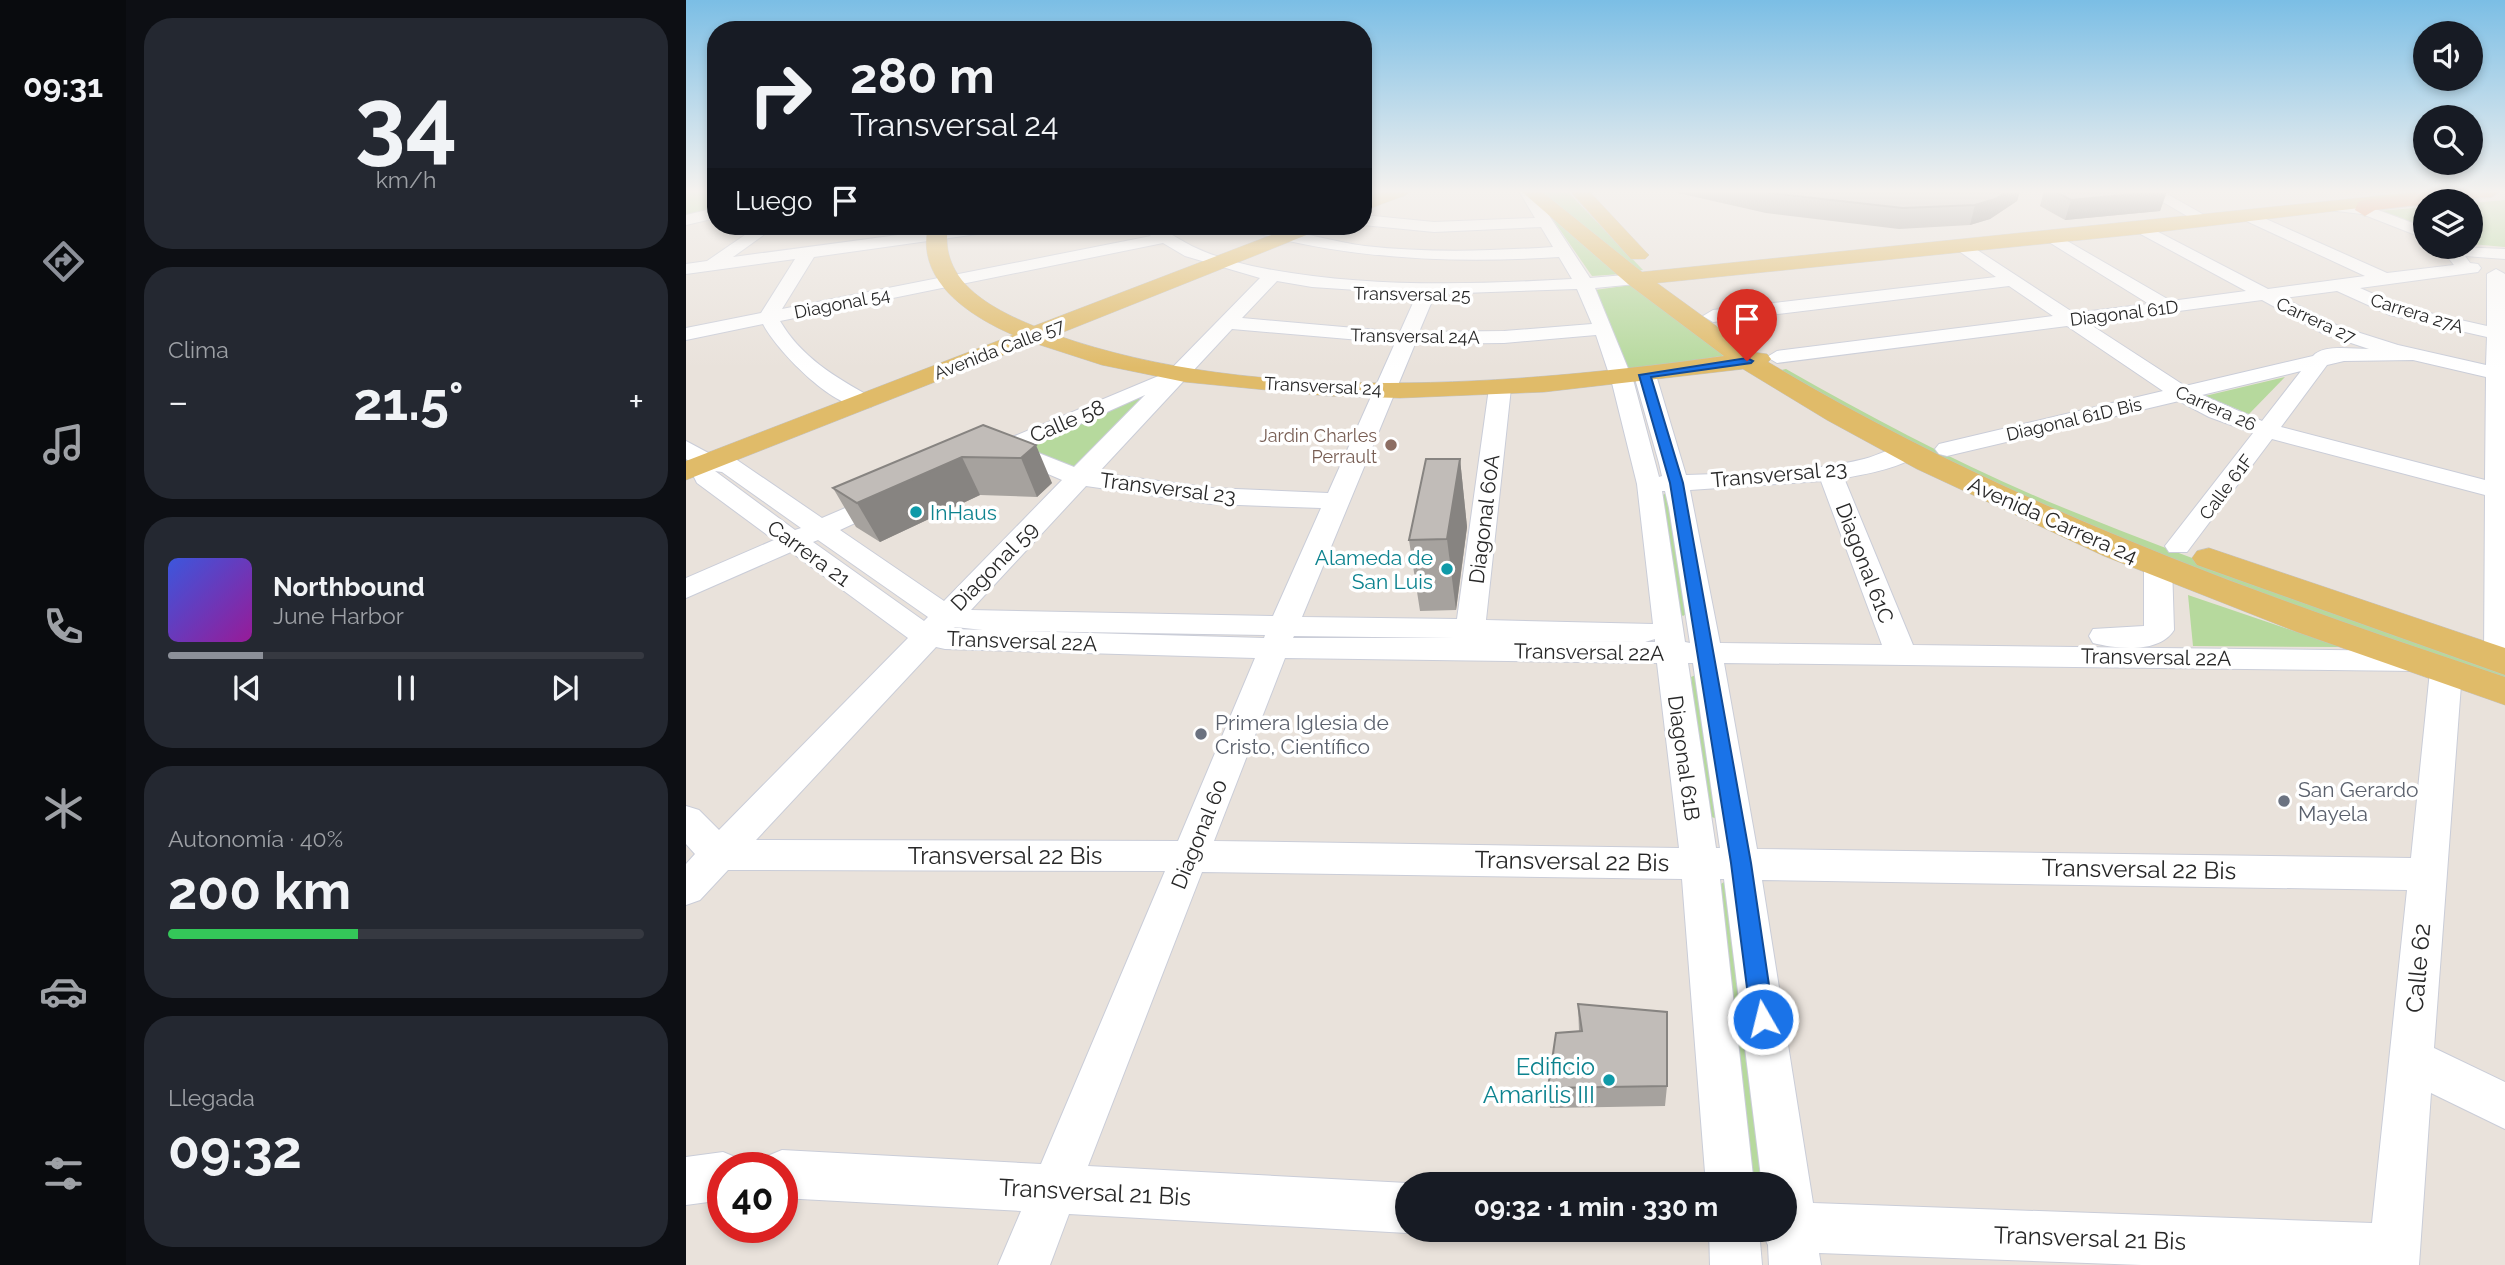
<!DOCTYPE html>
<html lang="es">
<head>
<meta charset="utf-8">
<style>
  :root { --surface:#171b24; --page:#242831; --text:#f1f3f6; --muted:#9ea1a6; --line:#363941; --accent:#8c9099 }
  body { margin:0; font-family:Raleway,sans-serif; background:var(--page); color:var(--text); height:100vh; display:flex; flex-direction:column; font-size:26px; white-space:nowrap }
  * { box-sizing:border-box; margin:0 }
  p { font-size:23px; color:var(--muted) }
  .icon { flex:none; width:38px; height:38px; fill:none; stroke:currentColor; stroke-width:2; stroke-linecap:round; stroke-linejoin:round }
  .map { position:relative; flex:1; overflow:hidden }
  .drawer { display:flex; flex-direction:column; gap:18px; padding:18px; background:#0d0f14; width:560px }
  .drawer>* { flex:none }
  .guide { position:absolute; left:21px; top:21px; width:665px; height:214px; border-radius:28px; box-shadow:0 4px 10px #0003; background:#171b24; color:var(--text); overflow:hidden }
  .controls { position:absolute; left:1727px; top:21px; display:grid; gap:14px }
  .controls a { display:grid; place-items:center; width:70px; height:70px; border-radius:50%; background:var(--surface); box-shadow:0 4px 10px #0003; font-size:35px }
  .speed { position:absolute; left:21px; top:1152px; display:flex; gap:14px; font-size:35px; font-weight:700; text-align:center }
  .speed>* { display:grid; place-content:center; width:91px; height:91px; border-radius:50%; background:var(--surface); box-shadow:0 4px 10px #0003; line-height:1 }
  .speed .limit { border:10px solid #d22; background:#fff; color:#111 }
  .pin { position:absolute; display:grid; place-items:center; width:60px; height:60px; color:#fff; margin:-72px -30px; border-radius:50% 50% 50% 0; rotate:-45deg; box-shadow:0 0 7px #0007 }
  .pin .icon { rotate:45deg }
  .me { position:absolute; width:77px; margin:-38px; rotate:352deg; stroke-linejoin:round; filter:drop-shadow(0 0 5px #0008) }
  .turn { display:flex; align-items:center; gap:24px; height:147px; padding:0 28px; font-size:32px }
  .turn .icon { width:91px; height:91px; stroke-width:2.5 }
  .turn b { display:block; font-size:49px; line-height:60px }
  .then { display:flex; align-items:center; height:66px; padding:0 28px; background:#0003; gap:14px; font-size:26px }
  .big { font-size:52px; font-weight:700; line-height:1.1 }
  .drawer .tile { flex:1; display:flex; flex-direction:column; justify-content:center; gap:10px; min-width:0; padding:0 24px; border-radius:28px; background:var(--page) }
  .drawer .dial { align-items:center; gap:0 }
  .dial b { font-size:91px; line-height:1 }
  .song { display:flex; align-items:center; gap:21px }
  .cover { width:84px; height:84px; border-radius:10px; background:linear-gradient(135deg,hsl(230 70% 55%),hsl(300 70% 35%)) }
  .played { height:7px; border-radius:4px; background:linear-gradient(90deg,var(--accent) 20%,var(--line) 20%) }
  .keys { display:flex; justify-content:space-around; direction:ltr }
  .heat { display:flex; justify-content:space-between; align-items:center; font-size:38px; direction:ltr }
  .charge { height:10px; border-radius:5px; background:linear-gradient(90deg,#34c759 40%,var(--line) 0) }
  .trip { position:absolute; left:709px; top:1172px; width:402px; height:70px; border-radius:35px; background:var(--surface); box-shadow:0 4px 10px #0003; font-weight:700; line-height:70px; text-align:center }
  main { display:flex; flex:1; min-height:0 }
  .tabs { display:flex; flex-direction:column; width:126px; justify-content:space-around; align-items:center; background:#090b0e; color:var(--muted) }
  .tabs .icon { width:49px; height:49px }
  .tabs .on { color:var(--accent) }
  .tabs b { font-size:32px; color:var(--text) }
  .map>svg:first-child { display:block }
</style>
</head>
<body>
<main>
<nav class="tabs">
<b>09:31</b>
<svg class="icon on" aria-label="directions" viewBox="0 0 24 24"><path d="M12 3l9 9-9 9-9-9zM9 14v-3h6M13 9l2 2-2 2"/></svg>
<svg class="icon" aria-label="music" viewBox="0 0 24 24"><path d="M9 18V5l10-2v13"/><circle cx="6" cy="18" r="3"/><circle cx="16" cy="16" r="3"/></svg>
<svg class="icon" aria-label="phone" viewBox="0 0 24 24"><path d="M5 4h4l2 5-3 2q2 4 5 5l2-3 5 2v4C11 20 4 13 5 4z"/></svg>
<svg class="icon" aria-label="climate" viewBox="0 0 24 24"><path d="M12 3v18M4 7l16 10M4 17L20 7"/></svg>
<svg class="icon" aria-label="car" viewBox="0 0 24 24"><path d="M5 17H2v-5l4-1 3-4h7l3 4 3 1v5h-3M9 17h6M6 11h13"/><circle cx="7" cy="17" r="2"/><circle cx="17" cy="17" r="2"/></svg>
<svg class="icon" aria-label="filters" viewBox="0 0 24 24"><path d="M4 7h16M4 17h16"/><circle cx="9" cy="7" r="2"/><circle cx="15" cy="17" r="2"/></svg>
</nav>
<section class="drawer">
<div class="tile dial"><b>34</b><p>km/h</p></div>
<div class="tile"><p>Clima</p>
<div class="heat"><a>−</a><b class="big">21.5°</b><a>+</a></div>
</div>
<div class="tile">
<div class="song"><i class="cover"></i><div><b>Northbound</b><p>June Harbor</p></div></div>
<div class="played"></div>
<div class="keys"><svg class="icon" aria-label="previous" viewBox="0 0 24 24"><path d="M18 5L8 12l10 7zM5 5v14"/></svg><svg class="icon" aria-label="pause" viewBox="0 0 24 24"><path d="M8 5v14M16 5v14"/></svg><svg class="icon" aria-label="next" viewBox="0 0 24 24"><path d="M6 5l10 7-10 7zM19 5v14"/></svg></div>
</div>
<div class="tile"><p>Autonomía · 40%</p><b class="big">200 km</b><div class="charge"></div></div>
<div class="tile"><p>Llegada</p><b class="big">09:32</b></div>
</section>
<div class="map">
<svg width="1819" height="1265" viewBox="0 0 1819 1265">
  <rect width="100%" height="100%" fill="#e9e2db"/>
  <!-- green -->
  <g fill="#b6d99d">
    <path d="M 0,191 L 30,191 L 30,208 L 0,216 Z"/>
    <path d="M 852,191 L 883,193 L 957,270 L 948,271 Z"/>
    <path d="M 1819,200 L 1819,247 L 1785,244 L 1785,203 Z"/>
    <path d="M 1739,207 L 1739,230 L 1694,211 Z"/>
    <path d="M 863,214 L 935,274 L 906,276 Z"/>
    <path d="M 945,285 L 1042,355 L 948,370 L 941,367 L 909,290 Z"/>
    <path d="M 1100,369 C 1184,417 1271,463 1361,501 C 1511,563 1665,616 1819,670 L 1819,684 L 1348,507 L 1091,371 Z"/>
    <path d="M 1599,377 L 1563,414 L 1519,396 Z"/>
    <path d="M 466,388 L 390,468 L 336,446 Z"/>
    <path d="M 980,493 L 1003,612 L 997,616 L 991,611 L 977,495 Z"/>
    <path d="M 1502,595 L 1655,647 L 1507,646 Z"/>
    <path d="M 1012,674 L 1036,812 L 1029,818 L 1021,816 L 1005,677 Z"/>
    <path d="M 1038,882 L 1043,885 L 1081,1171 L 1068,1177 L 1060,1172 L 1032,886 Z"/>
  </g>
  <g fill="none" stroke-linecap="round" stroke-linejoin="round">
    <defs>
      <g id="minor">
        <path d="M 833,191 L 847,191 L 904,278 L 950,274 L 959,279 L 950,284 L 909,288 L 948,383 L 973,477 L 976,476 L 973,463 L 948,375 L 959,369 L 970,375 L 1000,475 C 1059,473 1121,473 1178,459 C 1194,455 1212,443 1229,447 L 1233,452 C 1223,467 1176,475 1158,478 L 1227,645 L 1732,651 L 1743,654 L 1747,661 L 1743,668 L 1732,671 L 1038,663 L 1071,849 L 1725,858 L 1744,671 L 1749,663 L 1760,660 L 1771,663 L 1776,671 L 1748,1048 L 1819,1082 L 1819,1129 L 1745,1093 L 1733,1265 L 1456,1265 L 1133,1253 L 1135,1265 L 1083,1265 L 1082,1245 L 1075,1230 L 1099,1230 L 1099,1185 L 1076,1185 L 1038,879 L 1034,879 L 1068,1185 L 1020,1185 L 996,879 L 516,872 L 402,1166 L 721,1183 L 724,1185 L 721,1185 L 721,1230 L 727,1230 L 721,1233 L 383,1214 L 364,1265 L 312,1265 L 335,1211 L 96,1198 L 96,1167 L 75,1167 L 79,1157 L 96,1150 L 355,1164 L 479,871 L 42,870 L 14,900 L 0,905 L 0,864 L 9,854 L 0,844 L 0,806 L 13,810 L 33,830 L 222,638 L 105,552 L 0,598 L 0,578 L 88,540 L 11,483 L 5,471 L 9,465 L 0,459 L 0,441 L 28,456 L 51,460 L 136,518 L 192,494 L 210,494 L 214,499 L 210,504 L 154,530 L 258,601 L 376,480 L 320,456 L 301,463 L 293,461 L 289,456 L 293,451 L 482,372 L 574,278 L 499,256 L 477,243 L 94,321 C 115,357 149,377 185,397 L 188,402 L 185,407 C 152,415 91,351 77,324 L 0,340 L 0,328 L 75,313 L 109,259 L 0,274 L 0,264 L 21,261 L 72,226 L 90,226 L 47,257 L 279,226 L 321,226 L 313,231 L 128,257 L 96,309 L 465,236 L 452,226 C 476,225 489,238 510,248 C 527,256 548,262 566,266 C 671,288 780,285 886,279 L 873,257 C 764,264 660,259 555,229 L 553,226 C 595,224 638,241 679,246 C 742,253 804,251 867,247 L 855,227 L 748,232 L 677,225 L 677,215 L 748,222 L 849,218 ZM 591,281 L 626,287 L 731,294 L 714,332 L 556,318 ZM 891,289 L 906,324 L 818,331 L 733,332 L 749,294 ZM 546,329 L 709,343 L 642,493 L 526,488 L 412,473 ZM 910,335 L 926,383 L 951,484 L 967,624 L 800,620 L 825,388 L 814,382 L 803,388 L 771,619 L 616,617 L 729,344 L 818,343 ZM 459,395 L 388,467 L 340,448 ZM 29,471 L 36,472 L 115,528 L 109,530 ZM 1135,481 L 1196,645 L 1034,643 L 1004,490 ZM 400,486 L 526,504 L 635,508 L 587,616 L 285,610 ZM 976,491 L 979,491 L 983,508 L 1004,643 L 999,642 ZM 132,540 L 242,617 L 238,621 L 127,542 ZM 269,627 L 297,630 L 266,629 ZM 333,631 L 579,635 L 578,638 ZM 608,636 L 768,638 L 607,638 ZM 969,639 L 969,642 L 798,640 L 959,642 ZM 250,647 L 259,649 L 569,658 L 492,841 L 70,840 ZM 599,658 L 971,663 L 993,848 L 528,841 ZM 1002,663 L 1007,663 L 1034,848 L 1030,848 ZM 1076,880 L 1721,890 L 1686,1223 L 1127,1203 Z"/>
        <path d="M 1458,191 L 1476,191 L 1527,220 L 1525,223 L 1513,223 Z"/>
        <path d="M 1647,202 L 1684,207 L 1740,228 L 1740,239 L 1676,214 L 1642,210 L 1642,204 Z"/>
        <path d="M 30,208 L 30,218 L 0,225 L 0,215 Z"/>
        <path d="M 1562,211 L 1701,273 L 1768,265 L 1760,255 L 1771,247 L 1819,249 L 1819,259 L 1779,256 L 1784,263 L 1792,264 L 1795,268 L 1792,272 L 1674,288 L 1717,307 L 1801,326 L 1801,274 L 1810,269 L 1819,274 L 1819,669 L 1802,667 L 1798,660 L 1799,495 L 1586,439 L 1501,552 L 1483,552 L 1479,546 L 1567,433 L 1523,417 L 1493,401 L 1261,456 L 1253,454 L 1249,449 L 1253,444 L 1477,391 L 1381,326 L 1091,363 L 1081,357 L 1091,351 L 1367,316 L 1323,286 L 1027,322 L 1017,316 L 1027,310 L 1310,277 L 1270,249 L 1270,241 L 1276,240 L 1388,313 L 1463,304 L 1358,239 L 1358,233 L 1364,231 L 1485,301 L 1560,291 L 1449,231 L 1447,228 L 1455,223 L 1582,289 L 1679,276 L 1556,219 L 1556,213 ZM 1651,291 L 1704,315 L 1801,337 L 1800,365 L 1712,345 L 1652,326 L 1598,298 ZM 1576,300 L 1638,334 L 1683,349 C 1666,349 1637,344 1627,356 L 1499,386 L 1402,323 ZM 1727,360 L 1800,377 L 1799,480 L 1595,427 L 1641,365 L 1658,361 ZM 1615,371 L 1576,421 L 1516,395 Z"/>
        <path d="M 1472,557 L 1482,559 L 1486,565 L 1488,630 C 1473,654 1431,649 1407,643 L 1403,636 L 1407,629 L 1458,626 L 1458,565 L 1462,559 Z"/>
        <path d="M 37,1152 L 54,1159 L 57,1167 L 37,1167 L 37,1200 L 0,1205 L 0,1157 Z"/>
        <path d="M 1023,1230 L 1073,1230 L 1076,1265 L 1024,1265 Z"/>
      </g>
      <g id="major">
        <path d="M 697,191 L 723,191 L 720,195 L 677,211 L 677,198 Z"/>
        <path d="M 835,191 L 855,191 L 956,272 L 1731,192 L 1733,196 L 1731,200 L 1724,202 L 1455,234 L 971,283 L 1066,352 L 1081,354 L 1085,359 L 1082,362 C 1319,503 1559,591 1819,677 L 1819,705 L 1611,632 L 1418,556 L 1231,469 L 1141,420 L 1057,369 L 858,392 L 714,398 L 642,396 L 499,382 L 416,365 L 348,343 L 0,480 L 0,461 L 327,335 C 282,315 230,281 242,226 L 262,226 C 253,281 304,308 348,326 L 609,226 L 636,226 L 633,230 L 370,335 C 572,406 829,385 1038,356 L 942,284 Z"/>
        <path d="M 884,191 L 903,191 L 959,251 L 963,255 L 959,259 L 945,259 Z"/>
        <path d="M 1523,548 L 1819,648 L 1819,675 L 1511,565 L 1506,558 L 1511,551 Z"/>
      </g>
      <path id="highway" d="M 1752,191 L 1815,191 L 1805,197 L 1740,201 L 1740,204 L 1689,210 L 1679,216 L 1669,210 L 1672,202 L 1679,200 Z"/>
    </defs>
    <!-- minor casing -->
    <use href="#minor" stroke="#cacdd8" stroke-width="2"/>
    <!-- major casing -->
    <use href="#major" stroke="#c3c3c3" stroke-width="1"/>
    <!-- highway casing -->
    <use href="#highway" stroke="#c3c3c3" stroke-width="2"/>
    <!-- minor -->
    <use href="#minor" fill="#fff" fill-rule="evenodd"/>
    <!-- major -->
    <use href="#major" fill="#e0bb69" fill-rule="evenodd"/>
    <!-- highway -->
    <use href="#highway" fill="#eb9464" fill-rule="evenodd"/>
  </g>
  <!-- wall -->
  <g fill="#a6a29e">
    <path d="M 983,191 L 1334,191 L 1331,201 L 1304,219 L 1284,225 L 1213,229 L 1080,213 Z"/>
    <path d="M 1358,191 L 1481,191 L 1474,211 L 1379,220 L 1354,206 Z"/>
    <path d="M 297,425 L 366,483 L 351,497 L 294,495 L 194,542 L 170,527 L 147,488 Z"/>
    <path d="M 774,459 L 781,527 L 770,610 L 734,611 L 723,540 Z"/>
    <path d="M 892,1004 L 981,1086 L 979,1106 L 864,1108 L 862,1088 L 893,1031 Z"/>
  </g>
  <!-- shaded-wall -->
  <g fill="#878481">
    <path d="M 1322,191 L 1334,191 L 1331,201 L 1304,219 L 1284,225 L 1289,205 Z"/>
    <path d="M 1481,191 L 1474,211 L 1379,220 L 1385,200 Z"/>
    <path d="M 350,445 L 366,483 L 351,497 L 335,458 Z"/>
    <path d="M 276,457 L 294,495 L 194,542 L 171,503 Z"/>
    <path d="M 774,459 L 781,527 L 770,610 L 761,539 Z"/>
  </g>
  <!-- building -->
  <g fill="#c1bcb8" stroke="#878481" stroke-width="2">
    <path d="M 1073,191 L 1322,191 L 1309,199 L 1289,205 L 1217,208 L 1082,193 Z"/>
    <path d="M 1368,191 L 1477,191 L 1385,200 Z"/>
    <path d="M 297,425 L 350,445 L 335,458 L 276,457 L 171,503 L 147,488 Z"/>
    <path d="M 740,459 L 774,459 L 761,539 L 723,540 Z"/>
    <path d="M 892,1004 L 981,1012 L 981,1086 L 862,1088 L 870,1033 L 896,1031 Z"/>
  </g>
  <!-- sky -->
  <linearGradient id="sky" x2="0" y2="1"><stop stop-color="#7bbee5"/><stop offset="0.52" stop-color="#f5f2ef"/><stop offset="1" stop-color="#f5f2ef" stop-opacity="0"/></linearGradient>
  <rect width="1819" height="368" fill="url(#sky)"/>
  <!-- route -->
  <path fill="#1a73e8" stroke="#114b97" stroke-width="2" d="M 1061,358 L 1067,361 L 1065,363 L 965,377 L 997,483 L 1065,863 L 1088,1019 L 1085,1026 L 1077,1030 L 1069,1026 L 1065,1019 L 1045,863 L 984,483 L 953,375 Z"/>
  <!-- markers -->
  <circle fill="#8d6e63" stroke="#fff" stroke-width="2.5" cx="705" cy="445" r="7"/>
  <g fill="#0f9aa8" stroke="#fff" stroke-width="2.5">
    <circle cx="230" cy="512" r="7"/>
    <circle cx="761" cy="569" r="7"/>
    <circle cx="923" cy="1080" r="7"/>
  </g>
  <g fill="#6b7280" stroke="#fff" stroke-width="2.5">
    <circle cx="515" cy="734" r="7"/>
    <circle cx="1598" cy="801" r="7"/>
  </g>
  <g text-anchor="middle" dominant-baseline="central" stroke-width="7" stroke-linejoin="round" paint-order="stroke">
    <!-- far-street labels -->
    <g font-size="18" fill="#282828" stroke="#fff">
      <text transform="translate(726 294) rotate(1)">Transversal 25</text>
      <text transform="translate(156 303) rotate(-11)">Diagonal 54</text>
      <text transform="translate(1438 313) rotate(-7)">Diagonal 61D</text>
      <text transform="translate(1731 313) rotate(17)">Carrera 27A</text>
      <text transform="translate(1630 320) rotate(25)">Carrera 27</text>
      <text transform="translate(729 336) rotate(1)">Transversal 24A</text>
      <text transform="translate(313 349) rotate(-21)">Avenida Calle 57</text>
      <text transform="translate(637 386) rotate(3)">Transversal 24</text>
      <text transform="translate(1530 408) rotate(24)">Carrera 26</text>
      <text transform="translate(1388 419) rotate(-13)">Diagonal 61D Bis</text>
      <text transform="translate(1540 487) rotate(-53)">Calle 61F</text>
    </g>
    <!-- far-education labels -->
    <g font-size="18" fill="#785e54" stroke="#fff" text-anchor="end">
      <text x="691" y="435">Jardin Charles<tspan x="691" dy="21">Perrault</tspan></text>
    </g>
    <!-- street labels -->
    <g font-size="21" fill="#282828" stroke="#fff">
      <text transform="translate(381 421) rotate(-23)">Calle 58</text>
      <text transform="translate(1093 474) rotate(-5)">Transversal 23</text>
      <text transform="translate(482 488) rotate(7)">Transversal 23</text>
      <text transform="translate(798 519) rotate(-83)">Diagonal 60A</text>
      <text transform="translate(1367 520) rotate(24)">Avenida Carrera 24</text>
      <text transform="translate(123 553) rotate(36)">Carrera 21</text>
      <text transform="translate(1179 563) rotate(69)">Diagonal 61C</text>
      <text transform="translate(308 566) rotate(-46)">Diagonal 59</text>
      <text transform="translate(336 641) rotate(2)">Transversal 22A</text>
      <text transform="translate(903 652) rotate(1)">Transversal 22A</text>
      <text transform="translate(1470 657) rotate(1)">Transversal 22A</text>
      <text transform="translate(998 758) rotate(82)">Diagonal 61B</text>
      <text transform="translate(513 834) rotate(-68)">Diagonal 60</text>
    </g>
    <!-- culture labels -->
    <g font-size="21" fill="#0d838f" stroke="#fff" text-anchor="start">
      <text x="244" y="512">InHaus</text>
      <text x="747" y="557" text-anchor="end">Alameda de<tspan x="747" dy="24">San Luis</tspan></text>
    </g>
    <!-- worship labels -->
    <g font-size="21" fill="#5b616d" stroke="#fff" text-anchor="start">
      <text x="529" y="722">Primera Iglesia de<tspan x="529" dy="24">Cristo, Científico</tspan></text>
      <text x="1612" y="789">San Gerardo<tspan x="1612" dy="24">Mayela</tspan></text>
    </g>
    <!-- near-street labels -->
    <g font-size="24" fill="#282828" stroke="#fff">
      <text x="319" y="855">Transversal 22 Bis</text>
      <text transform="translate(886 861) rotate(1)">Transversal 22 Bis</text>
      <text transform="translate(1453 869) rotate(1)">Transversal 22 Bis</text>
      <text transform="translate(1732 968) rotate(-85)">Calle 62</text>
      <text transform="translate(409 1192) rotate(3)">Transversal 21 Bis</text>
      <text transform="translate(1404 1238) rotate(2)">Transversal 21 Bis</text>
    </g>
    <!-- near-culture labels -->
    <g font-size="24" fill="#0d838f" stroke="#fff" text-anchor="end">
      <text x="909" y="1066">Edificio<tspan x="909" dy="28">Amarilis III</tspan></text>
    </g>
  </g>
</svg>
<div class="controls">
<a><svg class="icon" aria-label="sound" viewBox="0 0 24 24"><path d="M4 9h4l5-4v14l-5-4H4zM17 9q2 3 0 6"/></svg></a>
<a><svg class="icon" aria-label="search" viewBox="0 0 24 24"><circle cx="10" cy="10" r="6"/><path d="M15 15l6 6"/></svg></a>
<a><svg class="icon" aria-label="layers" viewBox="0 0 24 24"><path d="M12 4l9 5-9 5-9-5zM3 14l9 5 9-5"/></svg></a>
</div>
<div class="speed"><div class="limit">40</div></div>
<div class="pin" style="left:1061px;top:361px;background:#d93025"><svg class="icon" aria-label="arrive" viewBox="0 0 24 24"><path d="M6 21V4h12l-3 4 3 4H6"/></svg></div>
<svg class="me" style="left:1077px;top:1019px" viewBox="-20 -20 40 40"><circle r="17" fill="#1a73e8" stroke="#fff" stroke-width="3"/><path d="M0-11L8 9 0 5-8 9z" fill="#fff"/></svg>
<div class="trip">09:32 · 1 min · 330 m</div>
<div class="guide">
<div class="turn"><svg class="icon" aria-label="right" viewBox="0 0 24 24"><path d="M7 20v-9h11M14 6l5 5-5 5"/></svg><div><b>280 m</b>Transversal 24</div></div>
<div class="then">Luego<svg class="icon" aria-label="arrive" viewBox="0 0 24 24"><path d="M6 21V4h12l-3 4 3 4H6"/></svg></div>
</div>
</div>
</main>
</body>
</html>
